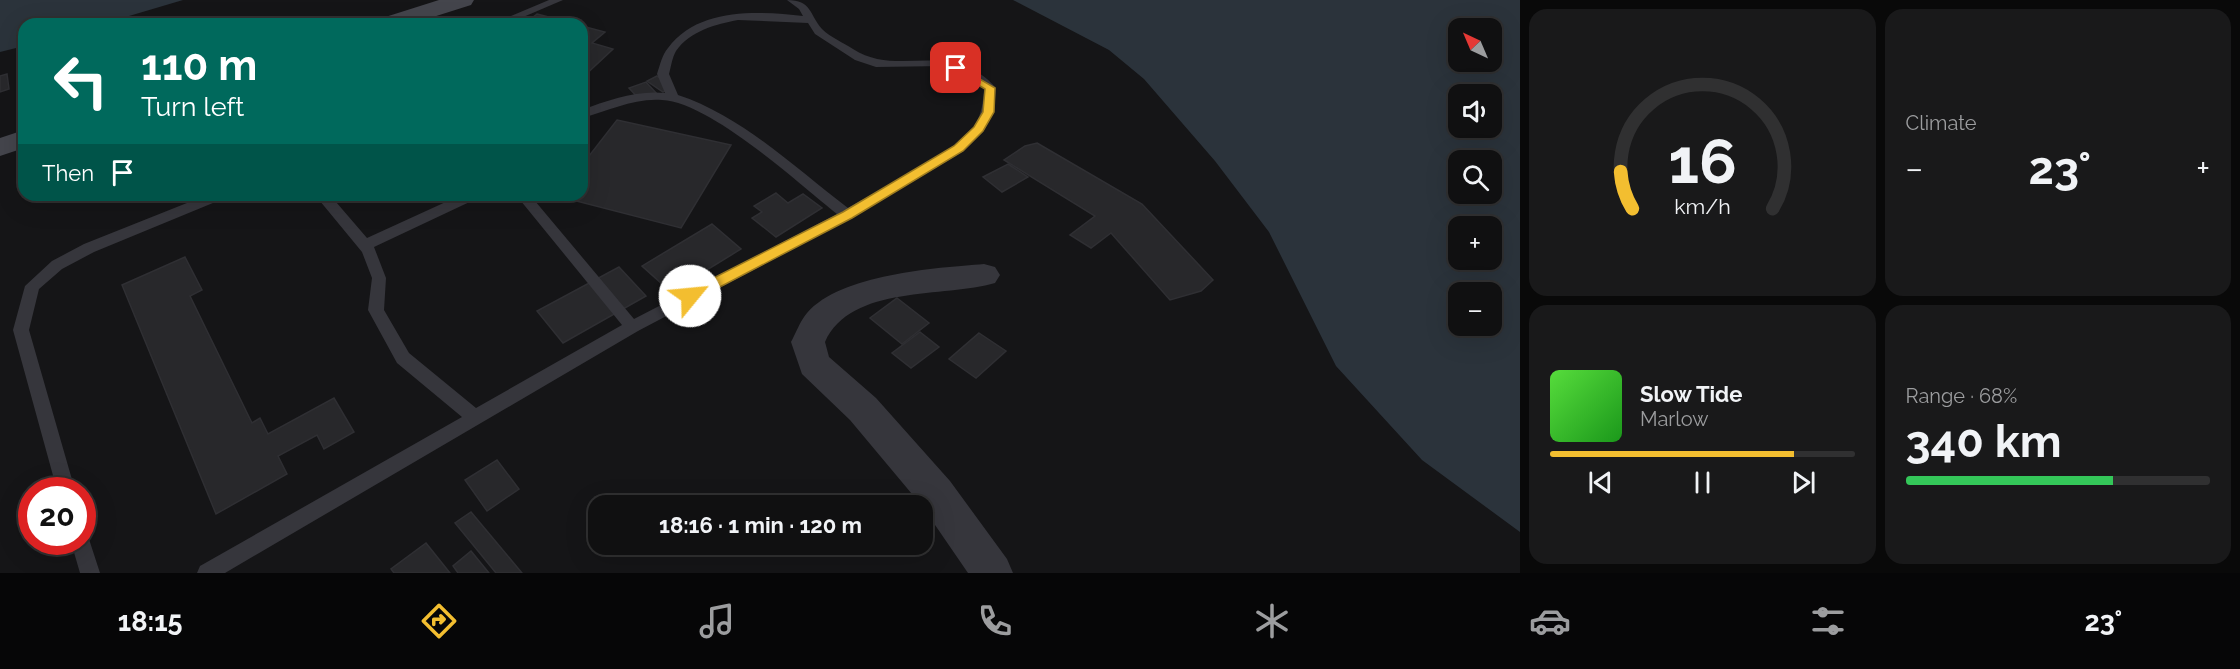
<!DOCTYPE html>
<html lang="en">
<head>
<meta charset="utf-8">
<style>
  :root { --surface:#101011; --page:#19191a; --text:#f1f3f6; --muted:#9c9d9f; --line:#303031; --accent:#f3be30 }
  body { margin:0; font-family:Raleway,sans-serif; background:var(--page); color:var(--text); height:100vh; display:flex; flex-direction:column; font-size:22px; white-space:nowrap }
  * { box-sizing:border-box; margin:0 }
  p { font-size:20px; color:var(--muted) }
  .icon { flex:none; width:33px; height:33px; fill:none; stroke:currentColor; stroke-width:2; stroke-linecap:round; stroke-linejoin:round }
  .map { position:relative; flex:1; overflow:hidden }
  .details { display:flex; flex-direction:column; gap:9px; padding:9px; background:#090909; width:720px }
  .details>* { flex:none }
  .hud { position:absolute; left:18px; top:18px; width:570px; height:183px; border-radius:18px; box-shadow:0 6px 24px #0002,0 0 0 2px var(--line); background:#00695c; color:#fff; overflow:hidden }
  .needle { width:39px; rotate:316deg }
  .tools { position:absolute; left:1448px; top:18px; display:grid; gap:12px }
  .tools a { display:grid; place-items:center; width:54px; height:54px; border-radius:12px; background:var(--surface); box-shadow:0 6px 24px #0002,0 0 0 2px var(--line); font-size:30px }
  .speed { position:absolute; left:18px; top:477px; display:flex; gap:12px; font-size:30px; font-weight:700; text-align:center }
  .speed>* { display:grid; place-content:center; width:78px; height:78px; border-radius:50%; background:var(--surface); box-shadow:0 6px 24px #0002,0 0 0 2px var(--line); line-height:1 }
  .speed .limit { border:9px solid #d22; background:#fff; color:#111 }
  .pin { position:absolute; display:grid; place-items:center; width:51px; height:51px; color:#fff; margin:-26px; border-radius:12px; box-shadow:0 3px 9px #0006 }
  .me { position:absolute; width:66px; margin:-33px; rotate:62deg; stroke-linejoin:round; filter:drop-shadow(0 0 4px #0008) }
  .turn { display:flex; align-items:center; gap:21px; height:126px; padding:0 24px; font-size:27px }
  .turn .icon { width:78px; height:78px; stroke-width:2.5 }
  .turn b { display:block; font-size:42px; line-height:51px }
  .then { display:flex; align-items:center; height:57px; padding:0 24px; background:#0003; gap:12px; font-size:22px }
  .big { font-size:45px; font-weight:700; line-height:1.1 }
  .details .card { flex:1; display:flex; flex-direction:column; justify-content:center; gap:9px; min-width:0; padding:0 21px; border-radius:18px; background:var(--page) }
  .details .dial { align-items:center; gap:0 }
  .dial svg { height:156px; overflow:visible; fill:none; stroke:var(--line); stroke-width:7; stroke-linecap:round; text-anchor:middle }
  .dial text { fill:var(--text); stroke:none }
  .song { display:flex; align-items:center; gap:18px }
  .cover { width:72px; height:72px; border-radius:9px; background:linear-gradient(135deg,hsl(110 70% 55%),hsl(120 70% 35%)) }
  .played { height:6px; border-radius:3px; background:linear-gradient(90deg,var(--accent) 80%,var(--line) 80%) }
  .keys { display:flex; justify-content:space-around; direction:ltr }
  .heat { display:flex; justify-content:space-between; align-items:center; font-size:33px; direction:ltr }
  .charge { height:9px; border-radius:4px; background:linear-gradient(90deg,#34c759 68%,var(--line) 0) }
  .details .tiles { flex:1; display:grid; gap:9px; grid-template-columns:repeat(2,1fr) }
  .trip { position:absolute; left:588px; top:495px; width:345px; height:60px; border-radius:18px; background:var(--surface); box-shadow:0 6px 24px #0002,0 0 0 2px var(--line); font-weight:700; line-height:60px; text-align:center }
  .dock { display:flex; height:96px; justify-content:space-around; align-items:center; background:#060607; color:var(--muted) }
  .dock .icon { width:42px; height:42px }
  .dock .current { color:var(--accent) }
  .dock b { font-size:27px; color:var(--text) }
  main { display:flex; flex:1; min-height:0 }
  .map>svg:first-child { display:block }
</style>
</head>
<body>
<main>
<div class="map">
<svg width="1520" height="573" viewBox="0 0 1520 573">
  <rect width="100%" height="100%" fill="#151517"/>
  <!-- water -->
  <g fill="#2b333b" fill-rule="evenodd">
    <path d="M 0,0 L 183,0 L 102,24 L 24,24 L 24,46 L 0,52 Z"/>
    <path d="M 1013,0 L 1520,0 L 1520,532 L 1422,460 L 1336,366 L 1269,232 L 1215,161 L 1144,79 L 1109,50 ZM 1458,28 L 1491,28 L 1491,62 L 1458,62 ZM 1458,94 L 1491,94 L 1491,128 L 1458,128 ZM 1458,160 L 1491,160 L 1491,194 L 1458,194 ZM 1458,226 L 1491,226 L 1491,260 L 1458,260 ZM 1458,292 L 1491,292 L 1491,326 L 1458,326 Z"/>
  </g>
  <!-- building -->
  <g fill="#28282b" stroke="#2f2f33" stroke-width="1.5">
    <path d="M 537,14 L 576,24 L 524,24 Z"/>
    <path d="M 582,26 L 605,32 L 592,43 L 613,49 L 582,78 Z"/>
    <path d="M 7,74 L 9,89 L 0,92 L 0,76 Z"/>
    <path d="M 657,76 L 672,87 L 663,92 L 647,81 Z"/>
    <path d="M 646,82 L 657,94 L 640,100 L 629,88 Z"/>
    <path d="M 617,120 L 731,145 L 681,228 L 557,196 L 582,195 L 582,165 Z"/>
    <path d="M 1037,143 L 1142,204 L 1213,280 L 1201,291 L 1170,300 L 1111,233 L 1091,248 L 1070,235 L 1095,216 L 1004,160 L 1025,146 Z"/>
    <path d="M 1008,164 L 1028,177 L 1002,192 L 983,177 Z"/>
    <path d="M 776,193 L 788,203 L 803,194 L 822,208 L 776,237 L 752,218 L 762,212 L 754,206 Z"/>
    <path d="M 712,224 L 741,249 L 671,292 L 642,266 Z"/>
    <path d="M 185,257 L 202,290 L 190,296 L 252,423 L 260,418 L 268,434 L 334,398 L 354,432 L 324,449 L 317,435 L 278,456 L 287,474 L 216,514 L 122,285 Z"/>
    <path d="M 619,267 L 646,296 L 563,343 L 537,311 Z"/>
    <path d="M 897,298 L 929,323 L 902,344 L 870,318 Z"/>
    <path d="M 920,332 L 939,347 L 911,368 L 892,353 Z"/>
    <path d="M 979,333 L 1006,351 L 976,378 L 949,359 Z"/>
    <path d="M 497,460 L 519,489 L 487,511 L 465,480 Z"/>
    <path d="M 471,512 L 522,573 L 496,573 L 455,523 Z"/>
    <path d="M 426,543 L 450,573 L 394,573 L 391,569 Z"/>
    <path d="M 471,551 L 489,573 L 458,573 L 453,566 Z"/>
  </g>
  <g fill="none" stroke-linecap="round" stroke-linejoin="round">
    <!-- lane -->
    <g fill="#36363c" fill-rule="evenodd">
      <path d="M 549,0 L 563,0 L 507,24 L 492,24 Z"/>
      <path d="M 787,0 C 812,0 809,14 822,29 C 830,37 844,43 853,49 C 899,79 951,37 996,88 L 994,112 L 983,132 L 964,151 L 852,218 L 638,331 L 225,573 L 197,573 L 200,566 L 462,417 L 397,363 L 368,310 L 372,278 L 362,252 L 315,195 L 330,195 L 367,238 L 461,195 L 480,195 L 478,198 L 374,247 L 386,278 L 384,310 L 409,353 L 476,408 L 622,325 L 516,195 L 530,195 L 634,319 L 837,214 C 798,183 710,102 662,100 C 633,98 609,111 582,118 L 582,110 C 608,100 637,90 665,93 L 657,74 C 660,65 662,55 668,48 C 698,7 759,11 803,16 L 799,9 ZM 738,20 L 808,23 L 815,34 L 855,60 L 876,67 L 944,66 L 964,74 L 984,89 C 983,102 982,113 975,125 C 959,150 877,191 848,208 C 795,168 742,116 678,95 L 669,74 C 671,67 672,58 676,51 C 690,31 716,24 738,20 Z"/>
      <path d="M 207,195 L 227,195 L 225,198 L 94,252 L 62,269 L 39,289 L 29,330 L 75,490 L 57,490 L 13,330 L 25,286 L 52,261 L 84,244 Z"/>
      <path d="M 82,534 L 88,536 L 100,573 L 80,573 L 71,542 L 82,542 Z"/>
    </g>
    <!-- street -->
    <path fill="#36363c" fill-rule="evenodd" d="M 984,264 L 995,267 L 1000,275 L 995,283 C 945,298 851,284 825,342 L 829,357 L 876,398 L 950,481 L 1007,559 L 1013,573 L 968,573 L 922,506 L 850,420 L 802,374 L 791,342 C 796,333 800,321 807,313 C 841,274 935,268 984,264 Z"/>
    <!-- secondary -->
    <g fill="#44454c" fill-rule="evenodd">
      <path d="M 439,0 L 474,0 L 471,5 L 411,24 L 375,24 L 379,19 Z"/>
      <path d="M 24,130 L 24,148 L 0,156 L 0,138 Z"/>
    </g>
  </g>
  <!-- route -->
  <path fill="#f3be30" stroke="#9e7c1f" stroke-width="1.5" d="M 956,65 L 995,88 L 994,112 L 983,131 L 963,151 L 852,218 L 695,300 L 686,300 L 686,292 L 843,212 L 954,146 L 974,127 L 983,112 L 985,89 L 953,70 L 953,66 Z"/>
</svg>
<div class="tools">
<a><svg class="needle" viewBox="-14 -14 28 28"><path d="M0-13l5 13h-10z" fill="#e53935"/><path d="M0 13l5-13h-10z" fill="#9c9d9f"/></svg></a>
<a><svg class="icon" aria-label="sound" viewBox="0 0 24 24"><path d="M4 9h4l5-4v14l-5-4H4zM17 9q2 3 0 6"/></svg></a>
<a><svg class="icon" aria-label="search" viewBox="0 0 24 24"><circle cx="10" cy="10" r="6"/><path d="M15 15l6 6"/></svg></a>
<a>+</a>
<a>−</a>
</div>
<div class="speed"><div class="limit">20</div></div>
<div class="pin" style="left:956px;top:68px;background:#d93025"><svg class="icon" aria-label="arrive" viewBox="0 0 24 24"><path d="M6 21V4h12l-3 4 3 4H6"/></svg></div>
<svg class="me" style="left:690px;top:296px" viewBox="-20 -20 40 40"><circle r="19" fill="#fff"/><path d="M0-13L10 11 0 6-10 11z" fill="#f3be30"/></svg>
<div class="trip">18:16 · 1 min · 120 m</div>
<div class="hud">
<div class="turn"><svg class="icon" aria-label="left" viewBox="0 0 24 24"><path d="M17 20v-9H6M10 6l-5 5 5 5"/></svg><div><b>110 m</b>Turn left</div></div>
<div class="then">Then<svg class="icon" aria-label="arrive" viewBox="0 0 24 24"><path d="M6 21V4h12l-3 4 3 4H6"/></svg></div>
</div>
</div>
<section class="details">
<div class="tiles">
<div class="card dial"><svg viewBox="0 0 100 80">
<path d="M14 69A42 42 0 1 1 86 69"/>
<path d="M14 69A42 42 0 0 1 8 50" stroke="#f3be30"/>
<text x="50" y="56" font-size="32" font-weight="700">16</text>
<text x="50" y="72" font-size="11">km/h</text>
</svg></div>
<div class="card"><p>Climate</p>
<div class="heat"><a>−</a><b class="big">23°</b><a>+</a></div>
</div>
<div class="card">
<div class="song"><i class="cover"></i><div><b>Slow Tide</b><p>Marlow</p></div></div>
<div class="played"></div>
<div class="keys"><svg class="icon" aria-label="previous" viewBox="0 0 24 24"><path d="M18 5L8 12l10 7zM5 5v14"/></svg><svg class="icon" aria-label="pause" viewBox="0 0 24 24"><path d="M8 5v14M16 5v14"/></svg><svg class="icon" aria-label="next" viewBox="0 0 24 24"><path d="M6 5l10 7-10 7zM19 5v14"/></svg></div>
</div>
<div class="card"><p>Range · 68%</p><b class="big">340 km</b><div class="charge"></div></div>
</div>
</section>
</main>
<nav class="dock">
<b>18:15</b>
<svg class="icon current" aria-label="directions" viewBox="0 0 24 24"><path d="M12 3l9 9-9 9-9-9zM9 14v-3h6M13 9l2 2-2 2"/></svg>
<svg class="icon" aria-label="music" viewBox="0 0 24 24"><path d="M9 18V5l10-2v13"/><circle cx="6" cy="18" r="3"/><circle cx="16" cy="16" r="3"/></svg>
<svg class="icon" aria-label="phone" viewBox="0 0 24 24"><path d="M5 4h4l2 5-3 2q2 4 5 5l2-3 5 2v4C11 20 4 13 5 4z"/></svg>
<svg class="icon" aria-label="climate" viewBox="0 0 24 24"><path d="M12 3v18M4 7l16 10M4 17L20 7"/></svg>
<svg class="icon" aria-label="car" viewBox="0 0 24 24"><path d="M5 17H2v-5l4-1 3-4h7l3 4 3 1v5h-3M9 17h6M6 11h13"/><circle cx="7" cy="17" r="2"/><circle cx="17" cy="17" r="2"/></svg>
<svg class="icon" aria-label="filters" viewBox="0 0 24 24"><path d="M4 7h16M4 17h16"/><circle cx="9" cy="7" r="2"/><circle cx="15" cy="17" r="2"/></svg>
<b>23°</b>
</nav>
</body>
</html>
